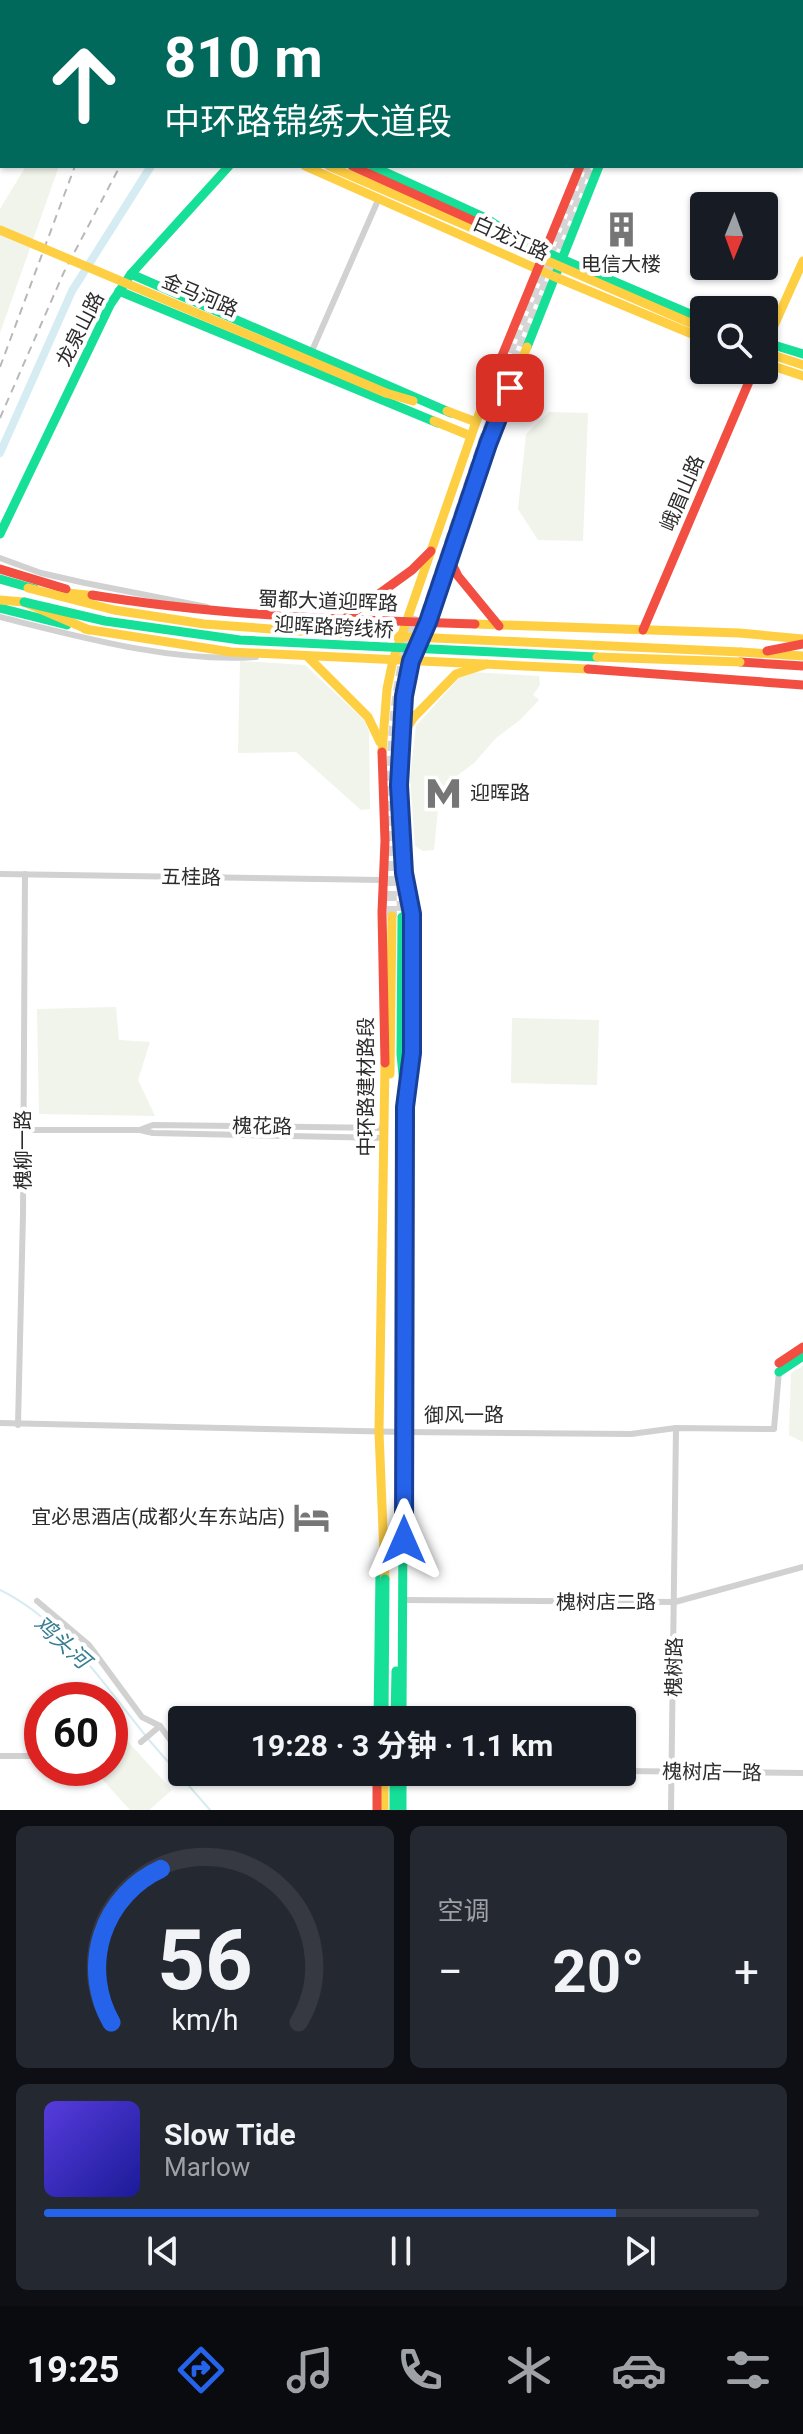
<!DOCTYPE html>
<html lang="zh">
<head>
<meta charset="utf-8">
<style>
  :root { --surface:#171b24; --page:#242831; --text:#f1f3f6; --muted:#9ea1a6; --line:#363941; --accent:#2563eb }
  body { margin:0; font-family:Roboto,"Noto Sans SC",sans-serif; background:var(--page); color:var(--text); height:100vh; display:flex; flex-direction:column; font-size:30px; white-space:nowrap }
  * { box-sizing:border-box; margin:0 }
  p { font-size:26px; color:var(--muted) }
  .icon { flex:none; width:44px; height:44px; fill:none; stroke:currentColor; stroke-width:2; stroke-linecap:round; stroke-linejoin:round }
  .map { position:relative; height:1810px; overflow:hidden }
  .panel { display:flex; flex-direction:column; gap:16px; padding:16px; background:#0d0f14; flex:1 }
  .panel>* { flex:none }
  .banner { position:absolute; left:0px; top:0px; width:804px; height:168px; box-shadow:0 2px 6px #0004; background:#00695c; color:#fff; overflow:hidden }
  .needle { width:52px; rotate:181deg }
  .controls { position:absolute; left:690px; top:192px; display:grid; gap:16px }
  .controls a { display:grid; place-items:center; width:88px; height:88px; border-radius:8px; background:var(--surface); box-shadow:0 2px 6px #0004; font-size:40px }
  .speed { position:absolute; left:24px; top:1682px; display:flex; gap:16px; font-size:40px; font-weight:700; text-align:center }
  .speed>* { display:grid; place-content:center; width:104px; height:104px; border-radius:50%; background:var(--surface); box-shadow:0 2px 6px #0004; line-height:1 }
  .speed .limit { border:12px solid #d22; background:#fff; color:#111 }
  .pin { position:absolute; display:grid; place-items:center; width:68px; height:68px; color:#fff; margin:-34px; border-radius:16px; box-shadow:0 4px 12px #0006 }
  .me { position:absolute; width:88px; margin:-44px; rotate:0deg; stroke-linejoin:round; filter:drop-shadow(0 0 6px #0008) }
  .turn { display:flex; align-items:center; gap:28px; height:168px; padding:0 32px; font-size:36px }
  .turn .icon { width:104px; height:104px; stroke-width:2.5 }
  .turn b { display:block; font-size:56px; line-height:68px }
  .big { font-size:60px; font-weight:700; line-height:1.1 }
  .panel .card { flex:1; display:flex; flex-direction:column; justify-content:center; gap:12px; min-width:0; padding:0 28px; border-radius:12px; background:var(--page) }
  .panel .dial { align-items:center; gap:0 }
  .dial svg { height:208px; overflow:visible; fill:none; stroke:var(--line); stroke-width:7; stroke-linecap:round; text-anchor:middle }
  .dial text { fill:var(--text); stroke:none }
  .song { display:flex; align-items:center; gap:24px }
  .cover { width:96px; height:96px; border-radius:12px; background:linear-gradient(135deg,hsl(250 70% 55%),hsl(240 70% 35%)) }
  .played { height:8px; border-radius:4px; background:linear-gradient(90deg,var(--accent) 80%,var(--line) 80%) }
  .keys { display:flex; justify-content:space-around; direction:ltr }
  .heat { display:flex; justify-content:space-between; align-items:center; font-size:44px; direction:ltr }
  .panel .tiles { flex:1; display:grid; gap:16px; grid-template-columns:1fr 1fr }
  .card:last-child { grid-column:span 2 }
  .trip { position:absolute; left:168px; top:1706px; width:468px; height:80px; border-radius:8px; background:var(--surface); box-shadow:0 2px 6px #0004; font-weight:700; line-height:80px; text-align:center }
  .tabs { display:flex; height:128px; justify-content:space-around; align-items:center; background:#090b0e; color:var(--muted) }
  .tabs .icon { width:56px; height:56px }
  .tabs .active { color:var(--accent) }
  .tabs b { font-size:36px; color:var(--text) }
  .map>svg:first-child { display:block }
</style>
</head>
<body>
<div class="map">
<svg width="803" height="1810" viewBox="0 0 803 1810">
  <rect width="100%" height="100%" fill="#fff"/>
  <!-- green -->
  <g fill="#f1f4ea">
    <path d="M 26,166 L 59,166 L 0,333 L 0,209 Z"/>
    <path d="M 549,412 L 588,413 L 583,541 L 538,540 L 518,509 L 526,434 Z"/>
    <path d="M 240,661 L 305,665 L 364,720 L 369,732 L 370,809 L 361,810 L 296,752 L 238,753 Z"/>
    <path d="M 471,672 L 539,676 L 540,685 L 533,695 L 539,700 L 520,720 L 496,738 L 474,763 L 440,789 L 434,850 L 423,851 L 415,846 L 410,778 L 416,726 L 460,677 Z"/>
    <path d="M 116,1007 L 119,1040 L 150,1042 L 138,1080 L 155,1116 L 39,1114 L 37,1009 Z"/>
    <path d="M 512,1018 L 599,1020 L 597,1085 L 511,1083 Z"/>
    <path d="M 803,1366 L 803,1442 L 789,1435 L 791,1373 Z"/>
    <path d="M 110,1722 L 172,1790 L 149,1810 L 130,1810 L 92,1768 L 110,1768 Z"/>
  </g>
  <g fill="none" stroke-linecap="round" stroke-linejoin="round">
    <!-- stream -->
    <g stroke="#d5ecf2" stroke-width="2">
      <path d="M 0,1590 C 63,1621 102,1682 145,1735"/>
      <path d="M 149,1740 L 210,1810"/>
    </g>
    <!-- canal -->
    <path stroke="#d5ecf2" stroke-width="8" d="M 0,453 L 72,291 L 151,166"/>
    <!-- primary-tunnel -->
    <g stroke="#d5d5d5" stroke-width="10" stroke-dasharray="10 5" stroke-linecap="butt">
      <path d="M 664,2 L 665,0"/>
      <path d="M 492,394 L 586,166"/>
      <path d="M 420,629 L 484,438 L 593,166"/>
      <path d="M 401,871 L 402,917"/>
      <path d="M 392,916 C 391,815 384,714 415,616"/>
    </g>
    <!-- street -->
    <g stroke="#d1d1d1" stroke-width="6">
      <path d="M 465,2 L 465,0"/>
      <path d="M 311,353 L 379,198"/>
      <path d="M 0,558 L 41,573 L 85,583 L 207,607"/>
      <path d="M 0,617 C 80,637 174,663 256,657"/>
      <path d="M 0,874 L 383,880"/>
      <path d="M 142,1129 L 153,1125 L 385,1128"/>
      <path d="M 23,1130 L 140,1130 L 153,1133 L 385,1138"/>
      <path d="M 0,1423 L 403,1432 L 631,1434 L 676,1428 L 774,1429 L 779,1371"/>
      <path d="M 18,1425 L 23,1214 L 25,874"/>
      <path d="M 404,1600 L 675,1602 L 803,1567"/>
      <path d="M 37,1601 L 89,1645 L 142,1717 L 160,1726 L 182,1756"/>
      <path d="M 141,1742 L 160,1726"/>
      <path d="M 0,1756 L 32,1756"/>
      <path d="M 622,1771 L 803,1773"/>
      <path d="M 671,1810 L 676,1428"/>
    </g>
    <!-- fast -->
    <g stroke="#16e098" stroke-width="9">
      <path d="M 670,2 L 671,0"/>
      <path d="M 802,55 L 803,55"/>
      <path d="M 372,166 L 486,218 L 514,237 L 543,251 L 704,320"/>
      <path d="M 131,274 L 451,413"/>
      <path d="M 119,291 L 438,423"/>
      <path d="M 764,342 L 803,354"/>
      <path d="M 527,347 L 599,166"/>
      <path d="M 0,534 L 110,305 L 131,274 L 229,166"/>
      <path d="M 0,579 L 35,589"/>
      <path d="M 0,608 L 67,625"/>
      <path d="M 402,917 L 401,1054 L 404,1085"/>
      <path d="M 779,1372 L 803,1356"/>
      <path d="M 378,1720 L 380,1572"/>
      <path d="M 395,1720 L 396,1671"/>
      <path d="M 402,1720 L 404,1329"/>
      <path d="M 394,1772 L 394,1810"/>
      <path d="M 402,1772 L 402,1810"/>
    </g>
    <!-- slow -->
    <g stroke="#ffcf43" stroke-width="9">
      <path d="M 311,2 L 312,0"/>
      <path d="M 319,2 L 320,0"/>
      <path d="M 652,2 L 653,0"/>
      <path d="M 305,166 L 553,276 L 704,339"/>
      <path d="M 764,348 L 803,261"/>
      <path d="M 764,352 L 803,365"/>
      <path d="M 764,363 L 803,376"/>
      <path d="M 386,393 L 413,401"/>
      <path d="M 447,411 L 476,422"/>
      <path d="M 434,421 L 471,436"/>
      <path d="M 58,592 L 96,596"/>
      <path d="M 0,600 L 24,602 L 89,630"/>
      <path d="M 475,624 L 739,633 L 803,639"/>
      <path d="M 85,629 L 231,652 L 588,669"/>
      <path d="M 741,652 L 803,656"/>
      <path d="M 307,656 L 368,717 L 380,742"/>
      <path d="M 402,735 L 414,717 L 456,674 L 487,664"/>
      <path d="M 382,752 L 387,689 L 393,660 L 476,422 L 502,356"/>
      <path d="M 412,967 L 412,914 L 404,873 L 399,785 L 404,696 L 411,661 L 428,622 L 488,444 L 527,347"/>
      <path d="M 390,1074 L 392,916"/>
      <path d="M 385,1579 L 379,1432 L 385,1063"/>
      <path d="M 384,1782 L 384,1810"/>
    </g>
    <!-- jam -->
    <g stroke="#f24e42" stroke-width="9">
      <path d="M 502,356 L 580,166"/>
      <path d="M 449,558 L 458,576 L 499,626"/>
      <path d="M 0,569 L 66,589"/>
      <path d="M 92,595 C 219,616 347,620 475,624"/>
      <path d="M 343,620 L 412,570 L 431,551"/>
      <path d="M 643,630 L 754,370"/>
      <path d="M 767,651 L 803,644"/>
      <path d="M 740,662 L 803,666"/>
      <path d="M 588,669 L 803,685"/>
      <path d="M 382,752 L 385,841 L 382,912 L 385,1063"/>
      <path d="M 404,1329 L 405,1107 L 412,1053 L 412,967"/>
      <path d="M 779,1363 L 803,1347"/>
      <path d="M 377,1772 L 377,1810"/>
    </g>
    <!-- rail -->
    <g stroke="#b8b8b8" stroke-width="2" stroke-dasharray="8 6" stroke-linecap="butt">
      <path d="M 22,2 L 22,0"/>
      <path d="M 54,2 L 55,0"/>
      <path d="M 130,2 L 131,0"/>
      <path d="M 145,2 L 146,0"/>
      <path d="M 204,2 L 205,0"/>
      <path d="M 0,10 L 2,5"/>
      <path d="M 0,52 L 2,48"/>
      <path d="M 0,71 L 2,66"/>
      <path d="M 0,111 L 2,106"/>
      <path d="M 0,132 L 2,127"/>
      <path d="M 0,367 L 75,166"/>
      <path d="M 0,418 L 64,272 L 120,166"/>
    </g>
    <!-- fast-bridge -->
    <g stroke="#16e098" stroke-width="9">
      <path d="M 24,602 L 105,621 L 240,640 L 597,657"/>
      <path d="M 384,1720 L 385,1579"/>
    </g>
    <!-- slow-bridge -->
    <g stroke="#ffcf43" stroke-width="9">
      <path d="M 329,166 L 704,329"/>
      <path d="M 0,230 L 386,393"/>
      <path d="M 28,588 L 114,610 L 204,624 L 327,633 L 741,652"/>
      <path d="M 597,657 L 740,662"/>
    </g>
    <!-- jam-bridge -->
    <path stroke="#f24e42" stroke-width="9" d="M 352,166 L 483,225"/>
  </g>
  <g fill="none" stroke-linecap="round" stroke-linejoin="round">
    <defs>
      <path id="route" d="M 404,1540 L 405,1107 L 412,1053 L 412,914 L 404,873 L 399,785 L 404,696 L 411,661 L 428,622 L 488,444 L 510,388"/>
    </defs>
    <!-- route casing -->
    <use href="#route" stroke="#184099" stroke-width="20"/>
    <!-- route -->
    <use href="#route" stroke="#2563eb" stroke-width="14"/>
  </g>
  <!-- icons -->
  <defs>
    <symbol id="building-bare" viewBox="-9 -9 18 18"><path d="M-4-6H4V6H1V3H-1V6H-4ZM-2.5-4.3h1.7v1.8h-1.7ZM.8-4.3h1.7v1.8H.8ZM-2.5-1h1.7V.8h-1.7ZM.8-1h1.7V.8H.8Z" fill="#767676" stroke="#fff" stroke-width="2.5" paint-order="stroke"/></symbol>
    <symbol id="metro-bare" viewBox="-9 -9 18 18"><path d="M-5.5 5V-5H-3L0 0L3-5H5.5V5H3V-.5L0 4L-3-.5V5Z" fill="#767676" stroke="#fff" stroke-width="2.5" paint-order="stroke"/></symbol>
    <symbol id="hotel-bare" viewBox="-9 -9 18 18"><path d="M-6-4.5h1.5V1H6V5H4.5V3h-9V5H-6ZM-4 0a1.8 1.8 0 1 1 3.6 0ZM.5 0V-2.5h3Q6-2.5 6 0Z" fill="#767676" stroke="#fff" stroke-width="2.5" paint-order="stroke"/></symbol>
  </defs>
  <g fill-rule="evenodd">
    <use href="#building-bare" x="596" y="204" width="51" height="51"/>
    <use href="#metro-bare" x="418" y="768" width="51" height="51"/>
    <use href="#hotel-bare" x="286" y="1492" width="51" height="51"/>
  </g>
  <g text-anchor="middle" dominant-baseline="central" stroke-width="8" stroke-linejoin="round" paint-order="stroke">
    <!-- street labels -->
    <g font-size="20" fill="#2c2c2c" stroke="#fff">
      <text transform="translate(511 238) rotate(24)">白龙江路</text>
      <text transform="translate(200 295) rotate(23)">金马河路</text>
      <text transform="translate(80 329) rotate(-63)">龙泉山路</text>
      <text transform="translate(682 493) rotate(-67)">峨眉山路</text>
      <text transform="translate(328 601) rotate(2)">蜀都大道迎晖路</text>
      <text transform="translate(334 627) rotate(3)">迎晖路跨线桥</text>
      <text transform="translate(191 877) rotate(1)">五桂路</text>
      <text transform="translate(366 1087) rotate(-90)">中环路建材路段</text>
      <text transform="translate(262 1126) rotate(1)">槐花路</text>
      <text transform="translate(23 1150) rotate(-90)">槐柳一路</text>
      <text x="464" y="1415">御风一路</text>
      <text x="606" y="1602">槐树店二路</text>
      <text transform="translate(674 1667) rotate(-89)">槐树路</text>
      <text transform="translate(712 1772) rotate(1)">槐树店一路</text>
    </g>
    <!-- poi labels -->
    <g font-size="20" fill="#2c2c2c" stroke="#fff">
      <text x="621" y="264">电信大楼</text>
      <text x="470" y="793" text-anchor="start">迎晖路</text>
      <text x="285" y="1517" text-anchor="end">宜必思酒店(成都火车东站店)</text>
    </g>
    <!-- water labels -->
    <g font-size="22" font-style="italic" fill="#377e92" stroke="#fff">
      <text transform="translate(62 1642) rotate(42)">鸡头河</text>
    </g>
  </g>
</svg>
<div class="controls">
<a><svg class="needle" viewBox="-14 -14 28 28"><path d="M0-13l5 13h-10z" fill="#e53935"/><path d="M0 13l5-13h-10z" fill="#9ea1a6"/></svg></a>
<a><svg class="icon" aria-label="search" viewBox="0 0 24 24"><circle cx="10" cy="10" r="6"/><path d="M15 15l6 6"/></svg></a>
</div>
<div class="speed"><div class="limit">60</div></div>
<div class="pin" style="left:510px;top:388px;background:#d93025"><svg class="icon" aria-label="arrive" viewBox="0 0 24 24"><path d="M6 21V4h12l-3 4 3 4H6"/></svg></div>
<svg class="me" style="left:404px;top:1540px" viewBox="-20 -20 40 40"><path d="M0-17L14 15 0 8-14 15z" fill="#2563eb" stroke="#fff" stroke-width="4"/></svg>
<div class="trip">19:28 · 3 分钟 · 1.1 km</div>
<div class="banner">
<div class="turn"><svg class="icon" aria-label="ahead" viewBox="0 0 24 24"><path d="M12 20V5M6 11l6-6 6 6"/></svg><div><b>810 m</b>中环路锦绣大道段</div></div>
</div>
</div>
<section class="panel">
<div class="tiles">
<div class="card dial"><svg viewBox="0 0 100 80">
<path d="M14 69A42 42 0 1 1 86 69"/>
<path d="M14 69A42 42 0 0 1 33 10" stroke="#2563eb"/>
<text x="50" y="56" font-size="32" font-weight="700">56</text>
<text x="50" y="72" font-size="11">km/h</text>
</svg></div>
<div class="card"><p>空调</p>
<div class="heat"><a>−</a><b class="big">20°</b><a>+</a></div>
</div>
<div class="card">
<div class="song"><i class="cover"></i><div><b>Slow Tide</b><p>Marlow</p></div></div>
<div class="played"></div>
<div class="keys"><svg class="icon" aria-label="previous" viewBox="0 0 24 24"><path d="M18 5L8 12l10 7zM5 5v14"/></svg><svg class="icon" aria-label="pause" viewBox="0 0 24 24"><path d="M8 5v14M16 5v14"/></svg><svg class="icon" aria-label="next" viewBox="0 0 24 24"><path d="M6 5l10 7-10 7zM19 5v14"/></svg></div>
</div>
</div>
</section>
<nav class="tabs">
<b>19:25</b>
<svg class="icon active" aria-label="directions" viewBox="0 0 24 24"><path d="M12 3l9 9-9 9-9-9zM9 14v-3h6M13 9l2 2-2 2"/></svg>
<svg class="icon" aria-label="music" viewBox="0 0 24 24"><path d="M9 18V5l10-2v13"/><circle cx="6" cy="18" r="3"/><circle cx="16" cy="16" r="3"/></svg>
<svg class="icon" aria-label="phone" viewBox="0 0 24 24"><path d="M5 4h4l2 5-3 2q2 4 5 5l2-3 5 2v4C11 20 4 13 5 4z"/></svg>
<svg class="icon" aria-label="climate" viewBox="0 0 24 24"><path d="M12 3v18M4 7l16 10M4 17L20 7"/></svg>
<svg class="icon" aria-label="car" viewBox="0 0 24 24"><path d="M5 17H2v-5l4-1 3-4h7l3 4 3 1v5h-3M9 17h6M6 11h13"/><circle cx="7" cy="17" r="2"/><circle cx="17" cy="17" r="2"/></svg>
<svg class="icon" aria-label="filters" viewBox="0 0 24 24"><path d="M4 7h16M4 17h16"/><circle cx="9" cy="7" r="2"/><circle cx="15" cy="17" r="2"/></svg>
</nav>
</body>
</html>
